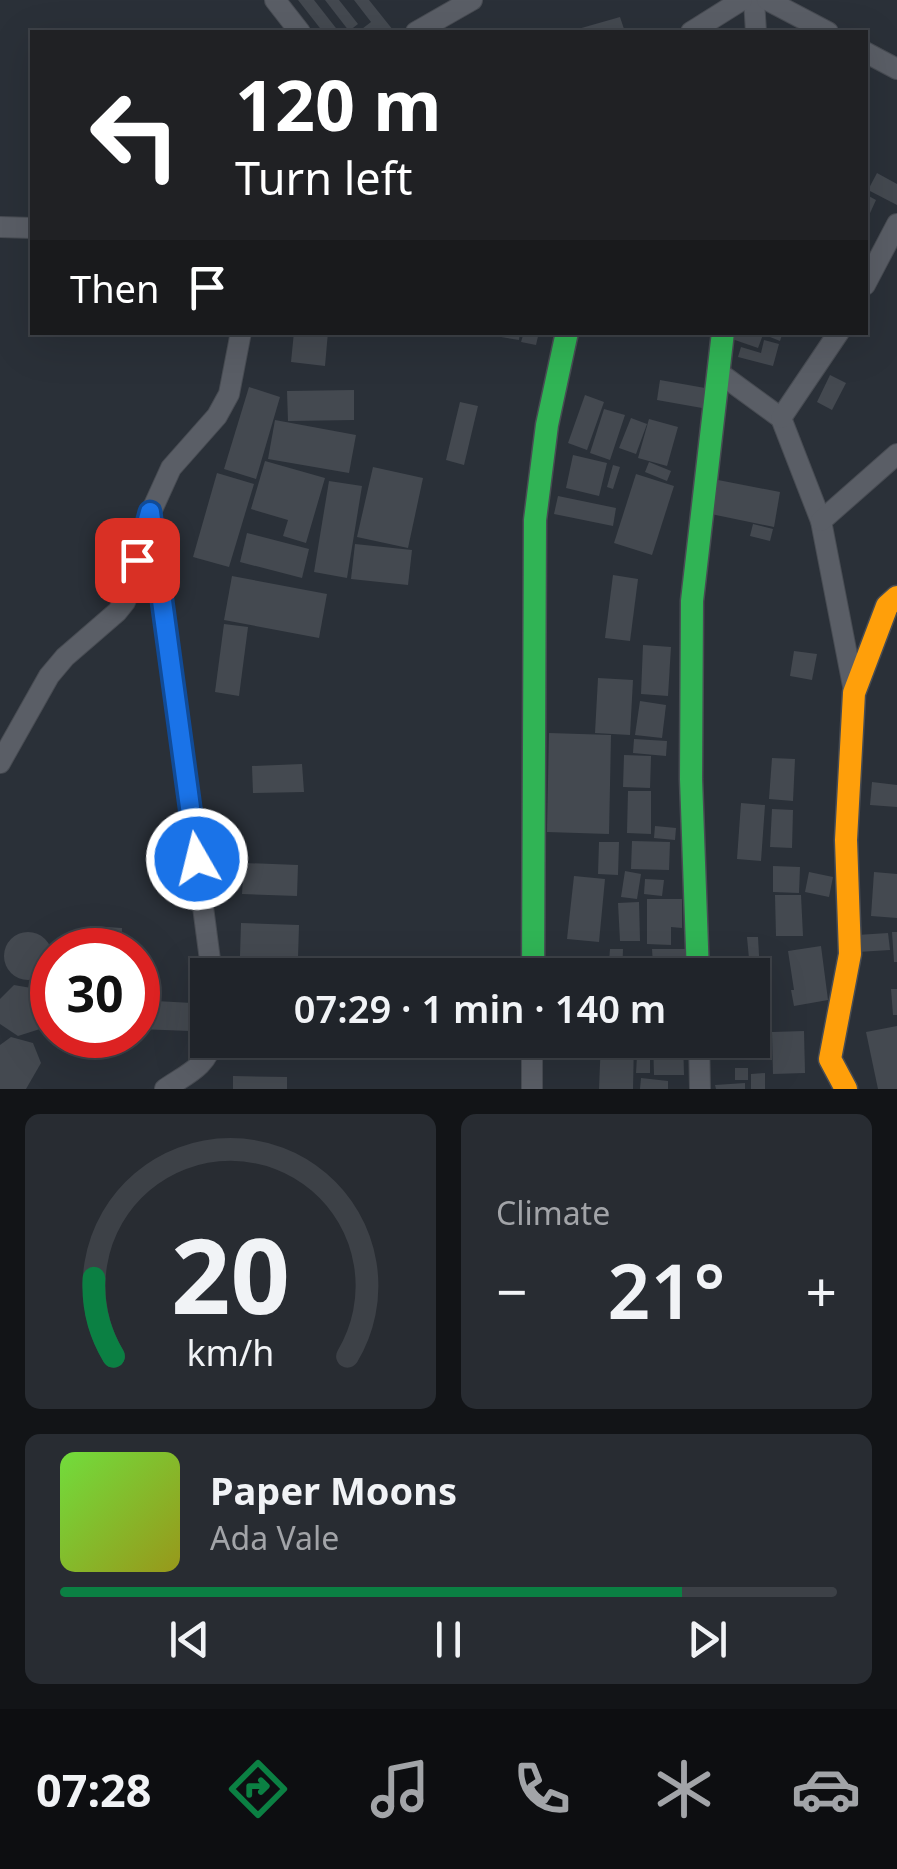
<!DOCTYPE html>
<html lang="en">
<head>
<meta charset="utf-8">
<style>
  :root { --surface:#20242a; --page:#282c32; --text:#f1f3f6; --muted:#a2a4a8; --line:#3d4147; --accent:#0b8043 }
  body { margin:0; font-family:"Noto Sans",sans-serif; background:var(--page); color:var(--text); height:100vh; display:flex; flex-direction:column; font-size:38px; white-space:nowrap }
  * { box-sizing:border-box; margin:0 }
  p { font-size:32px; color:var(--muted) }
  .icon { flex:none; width:55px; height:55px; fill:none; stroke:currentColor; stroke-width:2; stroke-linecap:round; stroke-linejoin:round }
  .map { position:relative; height:1089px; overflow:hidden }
  .sheet { display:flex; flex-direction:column; gap:25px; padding:25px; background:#121417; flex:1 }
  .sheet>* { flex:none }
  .guide { position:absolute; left:30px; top:30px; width:838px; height:305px; border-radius:0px; box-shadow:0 10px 40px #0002,0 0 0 2px var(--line); background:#202124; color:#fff; overflow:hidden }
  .speed { position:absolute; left:30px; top:928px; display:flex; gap:20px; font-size:50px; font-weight:700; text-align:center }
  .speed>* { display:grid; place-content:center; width:130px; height:130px; border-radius:50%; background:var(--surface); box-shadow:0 10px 40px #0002,0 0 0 2px var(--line); line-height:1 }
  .speed .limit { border:15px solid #d22; background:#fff; color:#111 }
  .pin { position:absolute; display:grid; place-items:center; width:85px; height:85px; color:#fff; margin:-42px; border-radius:20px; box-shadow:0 5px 15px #0006 }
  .me { position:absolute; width:110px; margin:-55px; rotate:352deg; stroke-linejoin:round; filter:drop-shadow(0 0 8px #0008) }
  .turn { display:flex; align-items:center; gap:35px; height:210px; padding:0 40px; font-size:45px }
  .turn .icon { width:130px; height:130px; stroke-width:2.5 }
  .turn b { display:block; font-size:70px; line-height:85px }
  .then { display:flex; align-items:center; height:95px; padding:0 40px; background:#0003; gap:20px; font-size:38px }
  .big { font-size:75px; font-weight:600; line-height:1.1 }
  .sheet .widget { flex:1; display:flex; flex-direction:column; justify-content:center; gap:15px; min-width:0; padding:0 35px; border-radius:15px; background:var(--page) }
  .sheet .dial { align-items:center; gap:0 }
  .dial svg { height:260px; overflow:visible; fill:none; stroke:var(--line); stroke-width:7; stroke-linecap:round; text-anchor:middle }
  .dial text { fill:var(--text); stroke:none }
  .song { display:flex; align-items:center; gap:30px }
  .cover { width:120px; height:120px; border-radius:15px; background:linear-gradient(135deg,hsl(100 70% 55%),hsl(60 70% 35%)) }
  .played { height:10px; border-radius:5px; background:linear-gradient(90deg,var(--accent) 80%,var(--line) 80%) }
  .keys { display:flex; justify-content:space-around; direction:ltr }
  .heat { display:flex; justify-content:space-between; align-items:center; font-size:55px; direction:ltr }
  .sheet .tiles { flex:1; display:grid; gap:25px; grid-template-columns:1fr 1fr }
  .widget:last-child { grid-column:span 2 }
  .trip { position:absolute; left:190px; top:958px; width:580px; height:100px; border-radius:0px; background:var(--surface); box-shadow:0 10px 40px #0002,0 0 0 2px var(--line); font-weight:600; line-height:100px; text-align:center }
  .tabs { display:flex; height:160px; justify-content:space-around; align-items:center; background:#0d0e11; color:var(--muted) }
  .tabs .icon { width:70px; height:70px }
  .tabs .on { color:var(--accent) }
  .tabs b { font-size:45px; color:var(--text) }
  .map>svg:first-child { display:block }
</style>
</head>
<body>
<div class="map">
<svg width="897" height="1089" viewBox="0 0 897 1089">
  <rect width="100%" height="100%" fill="#2a3038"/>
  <!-- building -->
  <g fill="#444950">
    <path d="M 298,0 L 314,0 L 339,32 L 323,32 Z"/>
    <path d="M 325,0 L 339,0 L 358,24 L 349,31 Z"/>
    <path d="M 354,0 L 369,0 L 393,30 L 390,32 L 358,32 L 371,22 Z"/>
    <path d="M 620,17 L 625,32 L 571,32 L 571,31 Z"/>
    <path d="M 877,173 L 897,184 L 897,205 L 868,190 Z"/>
    <path d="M 865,194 L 876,200 L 865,224 Z"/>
    <path d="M 294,332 L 328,332 L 325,366 L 291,362 Z"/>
    <path d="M 495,332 L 520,332 L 519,340 L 495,336 Z"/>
    <path d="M 524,332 L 539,332 L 536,345 L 521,342 Z"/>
    <path d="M 734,332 L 764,332 L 758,348 L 732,339 Z"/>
    <path d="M 766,332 L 783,332 L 780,341 L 765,335 Z"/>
    <path d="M 764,340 L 779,344 L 773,366 L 738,357 L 741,347 L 761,353 Z"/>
    <path d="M 830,375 L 846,383 L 832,410 L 817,402 Z"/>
    <path d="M 660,380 L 705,388 L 702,408 L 657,400 Z"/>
    <path d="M 249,387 L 280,397 L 256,479 L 224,469 Z"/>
    <path d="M 354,390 L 354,420 L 288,421 L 287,391 Z"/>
    <path d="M 585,395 L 604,402 L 587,450 L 568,443 Z"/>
    <path d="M 460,402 L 478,406 L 464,465 L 446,460 Z"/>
    <path d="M 604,409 L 625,415 L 610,460 L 590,453 Z"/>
    <path d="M 631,418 L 647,424 L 636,454 L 619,448 Z"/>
    <path d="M 649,419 L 678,427 L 667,466 L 638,458 Z"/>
    <path d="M 275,420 L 356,435 L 349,473 L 268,459 Z"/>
    <path d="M 573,455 L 607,463 L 599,496 L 566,488 Z"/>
    <path d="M 265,461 L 325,478 L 306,543 L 283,536 L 288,520 L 251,509 Z"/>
    <path d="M 649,462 L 671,471 L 667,481 L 645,472 Z"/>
    <path d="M 613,465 L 620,467 L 613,489 L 607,487 Z"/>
    <path d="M 373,467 L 423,478 L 408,548 L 357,537 Z"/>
    <path d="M 217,473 L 254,484 L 229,567 L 193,557 Z"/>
    <path d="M 636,474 L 674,486 L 652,555 L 614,543 Z"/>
    <path d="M 718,480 L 780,492 L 774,527 L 711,514 Z"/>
    <path d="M 329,481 L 362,486 L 347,578 L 314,572 Z"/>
    <path d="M 558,496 L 616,508 L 613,526 L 554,514 Z"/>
    <path d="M 753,524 L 773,529 L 770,541 L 750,536 Z"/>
    <path d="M 247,533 L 309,549 L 302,578 L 240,562 Z"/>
    <path d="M 355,544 L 412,550 L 408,585 L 351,579 Z"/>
    <path d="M 613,575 L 638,579 L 630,641 L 605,638 Z"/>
    <path d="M 232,576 L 327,594 L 319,638 L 224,620 Z"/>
    <path d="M 224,624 L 248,627 L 239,696 L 215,692 Z"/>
    <path d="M 643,645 L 671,647 L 668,696 L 641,694 Z"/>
    <path d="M 794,651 L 817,654 L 812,680 L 790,676 Z"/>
    <path d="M 598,678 L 633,680 L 630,735 L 595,733 Z"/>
    <path d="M 640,701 L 666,705 L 662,738 L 635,735 Z"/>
    <path d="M 549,733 L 611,735 L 609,834 L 547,832 Z"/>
    <path d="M 634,739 L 667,741 L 666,756 L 633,753 Z"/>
    <path d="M 624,755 L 651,756 L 650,788 L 623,787 Z"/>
    <path d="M 772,758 L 795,759 L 793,801 L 769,799 Z"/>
    <path d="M 302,764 L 304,792 L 253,793 L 252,766 Z"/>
    <path d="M 872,782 L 897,785 L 897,807 L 870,805 Z"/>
    <path d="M 628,791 L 651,791 L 651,834 L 627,833 Z"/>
    <path d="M 741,803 L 765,805 L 761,861 L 737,859 Z"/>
    <path d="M 772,809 L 793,810 L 792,848 L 770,847 Z"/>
    <path d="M 655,826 L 676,828 L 675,840 L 654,838 Z"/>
    <path d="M 632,841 L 670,842 L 669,870 L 631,869 Z"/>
    <path d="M 599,842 L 619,842 L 618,875 L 598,874 Z"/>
    <path d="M 244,863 L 298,865 L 297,896 L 242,894 Z"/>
    <path d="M 773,866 L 800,867 L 799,893 L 773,892 Z"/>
    <path d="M 625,871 L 641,874 L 637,899 L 621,897 Z"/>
    <path d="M 809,872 L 833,877 L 829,897 L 805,892 Z"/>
    <path d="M 874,872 L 897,874 L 897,918 L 871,916 Z"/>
    <path d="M 574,876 L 605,879 L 599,942 L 567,939 Z"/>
    <path d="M 645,879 L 664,880 L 662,896 L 644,894 Z"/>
    <path d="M 775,895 L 801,895 L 803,936 L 776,936 Z"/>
    <path d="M 647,899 L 682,899 L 682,928 L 671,927 L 671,945 L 647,944 Z"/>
    <path d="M 639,902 L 640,941 L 620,941 L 618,903 Z"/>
    <path d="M 241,923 L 299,925 L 298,958 L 240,956 Z"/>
    <path d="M 90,926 L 122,928 L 121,950 L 89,950 Z"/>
    <circle cx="28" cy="956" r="24"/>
    <path d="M 892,932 L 897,932 L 897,962 L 894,962 Z"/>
    <path d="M 888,933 L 890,950 L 858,952 L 857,935 Z"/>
    <path d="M 747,937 L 758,937 L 761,991 L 752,991 Z"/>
    <path d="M 821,946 L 828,1000 L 794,1006 L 791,990 L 794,990 L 788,951 Z"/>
    <path d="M 610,949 L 623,949 L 622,975 L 608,975 Z"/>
    <path d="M 652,949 L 685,949 L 685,964 L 653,964 Z"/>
    <path d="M 628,956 L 647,958 L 646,975 L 627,975 Z"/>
    <path d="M 714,969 L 742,972 L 742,975 L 714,975 Z"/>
    <path d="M 14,985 L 37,989 L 48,1008 L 40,1029 L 18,1036 L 0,1024 L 0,999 Z"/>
    <path d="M 891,989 L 897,989 L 897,1015 L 893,1015 Z"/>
    <path d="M 138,1000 L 192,1003 L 190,1031 L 138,1029 Z"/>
    <path d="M 897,1026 L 897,1089 L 878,1089 L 866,1032 Z"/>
    <path d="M 804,1031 L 805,1073 L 773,1074 L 772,1032 Z"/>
    <path d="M 11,1037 L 33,1043 L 41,1063 L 26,1089 L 0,1089 L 0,1045 Z"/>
    <path d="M 601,1040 L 634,1040 L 633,1089 L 599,1089 Z"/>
    <path d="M 653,1040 L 683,1040 L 684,1075 L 654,1075 Z"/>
    <path d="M 719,1040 L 755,1040 L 754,1060 L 718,1060 Z"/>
    <path d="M 637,1056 L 650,1056 L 650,1073 L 636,1073 Z"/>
    <rect x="735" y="1068" width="13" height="12"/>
    <path d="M 765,1073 L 765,1089 L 751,1089 L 751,1074 Z"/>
    <path d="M 233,1076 L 287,1077 L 287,1089 L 233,1089 Z"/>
    <path d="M 641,1078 L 668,1081 L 668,1089 L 640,1089 Z"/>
    <path d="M 745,1083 L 745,1089 L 716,1089 L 715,1085 Z"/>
  </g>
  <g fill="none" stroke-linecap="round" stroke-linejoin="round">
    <defs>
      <g id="street">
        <path d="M 275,0 L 300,32"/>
        <path d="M 754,0 L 756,32"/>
        <path d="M 767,0 L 828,32"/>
        <path d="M 416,32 L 472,0"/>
        <path d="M 691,32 L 742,0"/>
        <path d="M 865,52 L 897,69"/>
        <path d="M 0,227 L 32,228"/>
        <path d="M 865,285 L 897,224"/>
        <path d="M 718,372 L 781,418 L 821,521 L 854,691"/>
        <path d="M 781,418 L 839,332"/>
        <path d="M 152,521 L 212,975"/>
        <path d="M 821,521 L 897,454"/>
        <path d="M 0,763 L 49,676 L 65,657 L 117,612 L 125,602 L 131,587 L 151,512 L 171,468 L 217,416 L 229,394 L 241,332"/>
        <path d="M 699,1040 L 700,1089"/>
        <path d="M 165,1089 C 185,1075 209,1066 212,1040"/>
        <path d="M 532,1089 L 532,1040"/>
      </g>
      <g id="fast">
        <path d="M 533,975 L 535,520 L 547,425 L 567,332"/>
        <path d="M 698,975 L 691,779 L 692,601 L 723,332"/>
      </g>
      <path id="slow" d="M 846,1089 L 830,1059 L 850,954 L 846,840 L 854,693 L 887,606 L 897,597"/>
    </defs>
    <!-- street casing -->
    <use href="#street" stroke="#484c53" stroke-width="22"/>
    <!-- fast casing -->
    <use href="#fast" stroke="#484c53" stroke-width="25"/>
    <!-- slow casing -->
    <use href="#slow" stroke="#484c53" stroke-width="25"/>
    <!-- street -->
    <use href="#street" stroke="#5a5e66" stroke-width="20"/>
    <!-- fast -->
    <use href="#fast" stroke="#30b455" stroke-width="22"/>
    <!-- slow -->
    <use href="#slow" stroke="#ff9f0a" stroke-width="22"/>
  </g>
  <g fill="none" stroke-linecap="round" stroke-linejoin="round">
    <defs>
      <path id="route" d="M 137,560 L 150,512 L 197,859"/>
    </defs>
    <!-- route casing -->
    <use href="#route" stroke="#114b97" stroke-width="25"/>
    <!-- route -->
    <use href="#route" stroke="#1a73e8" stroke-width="18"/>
  </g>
</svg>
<div class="speed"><div class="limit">30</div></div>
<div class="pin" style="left:137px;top:560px;background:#d93025"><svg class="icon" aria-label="arrive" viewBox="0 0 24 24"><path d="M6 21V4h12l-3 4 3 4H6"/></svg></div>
<svg class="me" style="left:197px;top:859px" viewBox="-20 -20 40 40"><circle r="17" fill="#1a73e8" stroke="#fff" stroke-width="3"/><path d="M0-11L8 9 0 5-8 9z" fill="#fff"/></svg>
<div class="trip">07:29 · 1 min · 140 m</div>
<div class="guide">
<div class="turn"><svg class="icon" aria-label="left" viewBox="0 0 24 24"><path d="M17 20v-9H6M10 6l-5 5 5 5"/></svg><div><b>120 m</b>Turn left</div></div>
<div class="then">Then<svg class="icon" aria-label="arrive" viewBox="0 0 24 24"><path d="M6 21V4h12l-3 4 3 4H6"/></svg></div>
</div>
</div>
<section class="sheet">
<div class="tiles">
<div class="widget dial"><svg viewBox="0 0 100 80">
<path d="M14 69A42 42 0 1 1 86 69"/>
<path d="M14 69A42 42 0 0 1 8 45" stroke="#0b8043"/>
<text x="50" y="56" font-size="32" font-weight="700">20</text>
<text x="50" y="72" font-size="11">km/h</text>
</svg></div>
<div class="widget"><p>Climate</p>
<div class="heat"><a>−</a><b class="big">21°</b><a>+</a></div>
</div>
<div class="widget">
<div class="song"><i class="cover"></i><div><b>Paper Moons</b><p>Ada Vale</p></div></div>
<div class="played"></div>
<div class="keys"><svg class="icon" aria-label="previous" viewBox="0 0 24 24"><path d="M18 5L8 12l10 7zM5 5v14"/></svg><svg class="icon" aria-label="pause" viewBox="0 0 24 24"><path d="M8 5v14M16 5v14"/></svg><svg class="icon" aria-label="next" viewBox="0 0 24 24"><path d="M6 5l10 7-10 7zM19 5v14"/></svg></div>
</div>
</div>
</section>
<nav class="tabs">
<b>07:28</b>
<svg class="icon on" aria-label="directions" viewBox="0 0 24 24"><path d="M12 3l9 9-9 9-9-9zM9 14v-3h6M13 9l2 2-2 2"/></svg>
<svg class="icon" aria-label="music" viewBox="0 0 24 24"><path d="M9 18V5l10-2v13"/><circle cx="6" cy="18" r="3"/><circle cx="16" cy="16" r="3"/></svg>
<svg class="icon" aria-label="phone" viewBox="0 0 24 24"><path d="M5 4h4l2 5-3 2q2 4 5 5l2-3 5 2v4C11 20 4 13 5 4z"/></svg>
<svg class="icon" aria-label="climate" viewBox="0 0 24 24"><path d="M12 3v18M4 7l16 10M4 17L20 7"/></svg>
<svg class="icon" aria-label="car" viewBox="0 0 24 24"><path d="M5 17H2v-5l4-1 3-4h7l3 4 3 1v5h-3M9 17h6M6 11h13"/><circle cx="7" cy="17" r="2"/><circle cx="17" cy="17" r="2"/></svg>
</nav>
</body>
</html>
